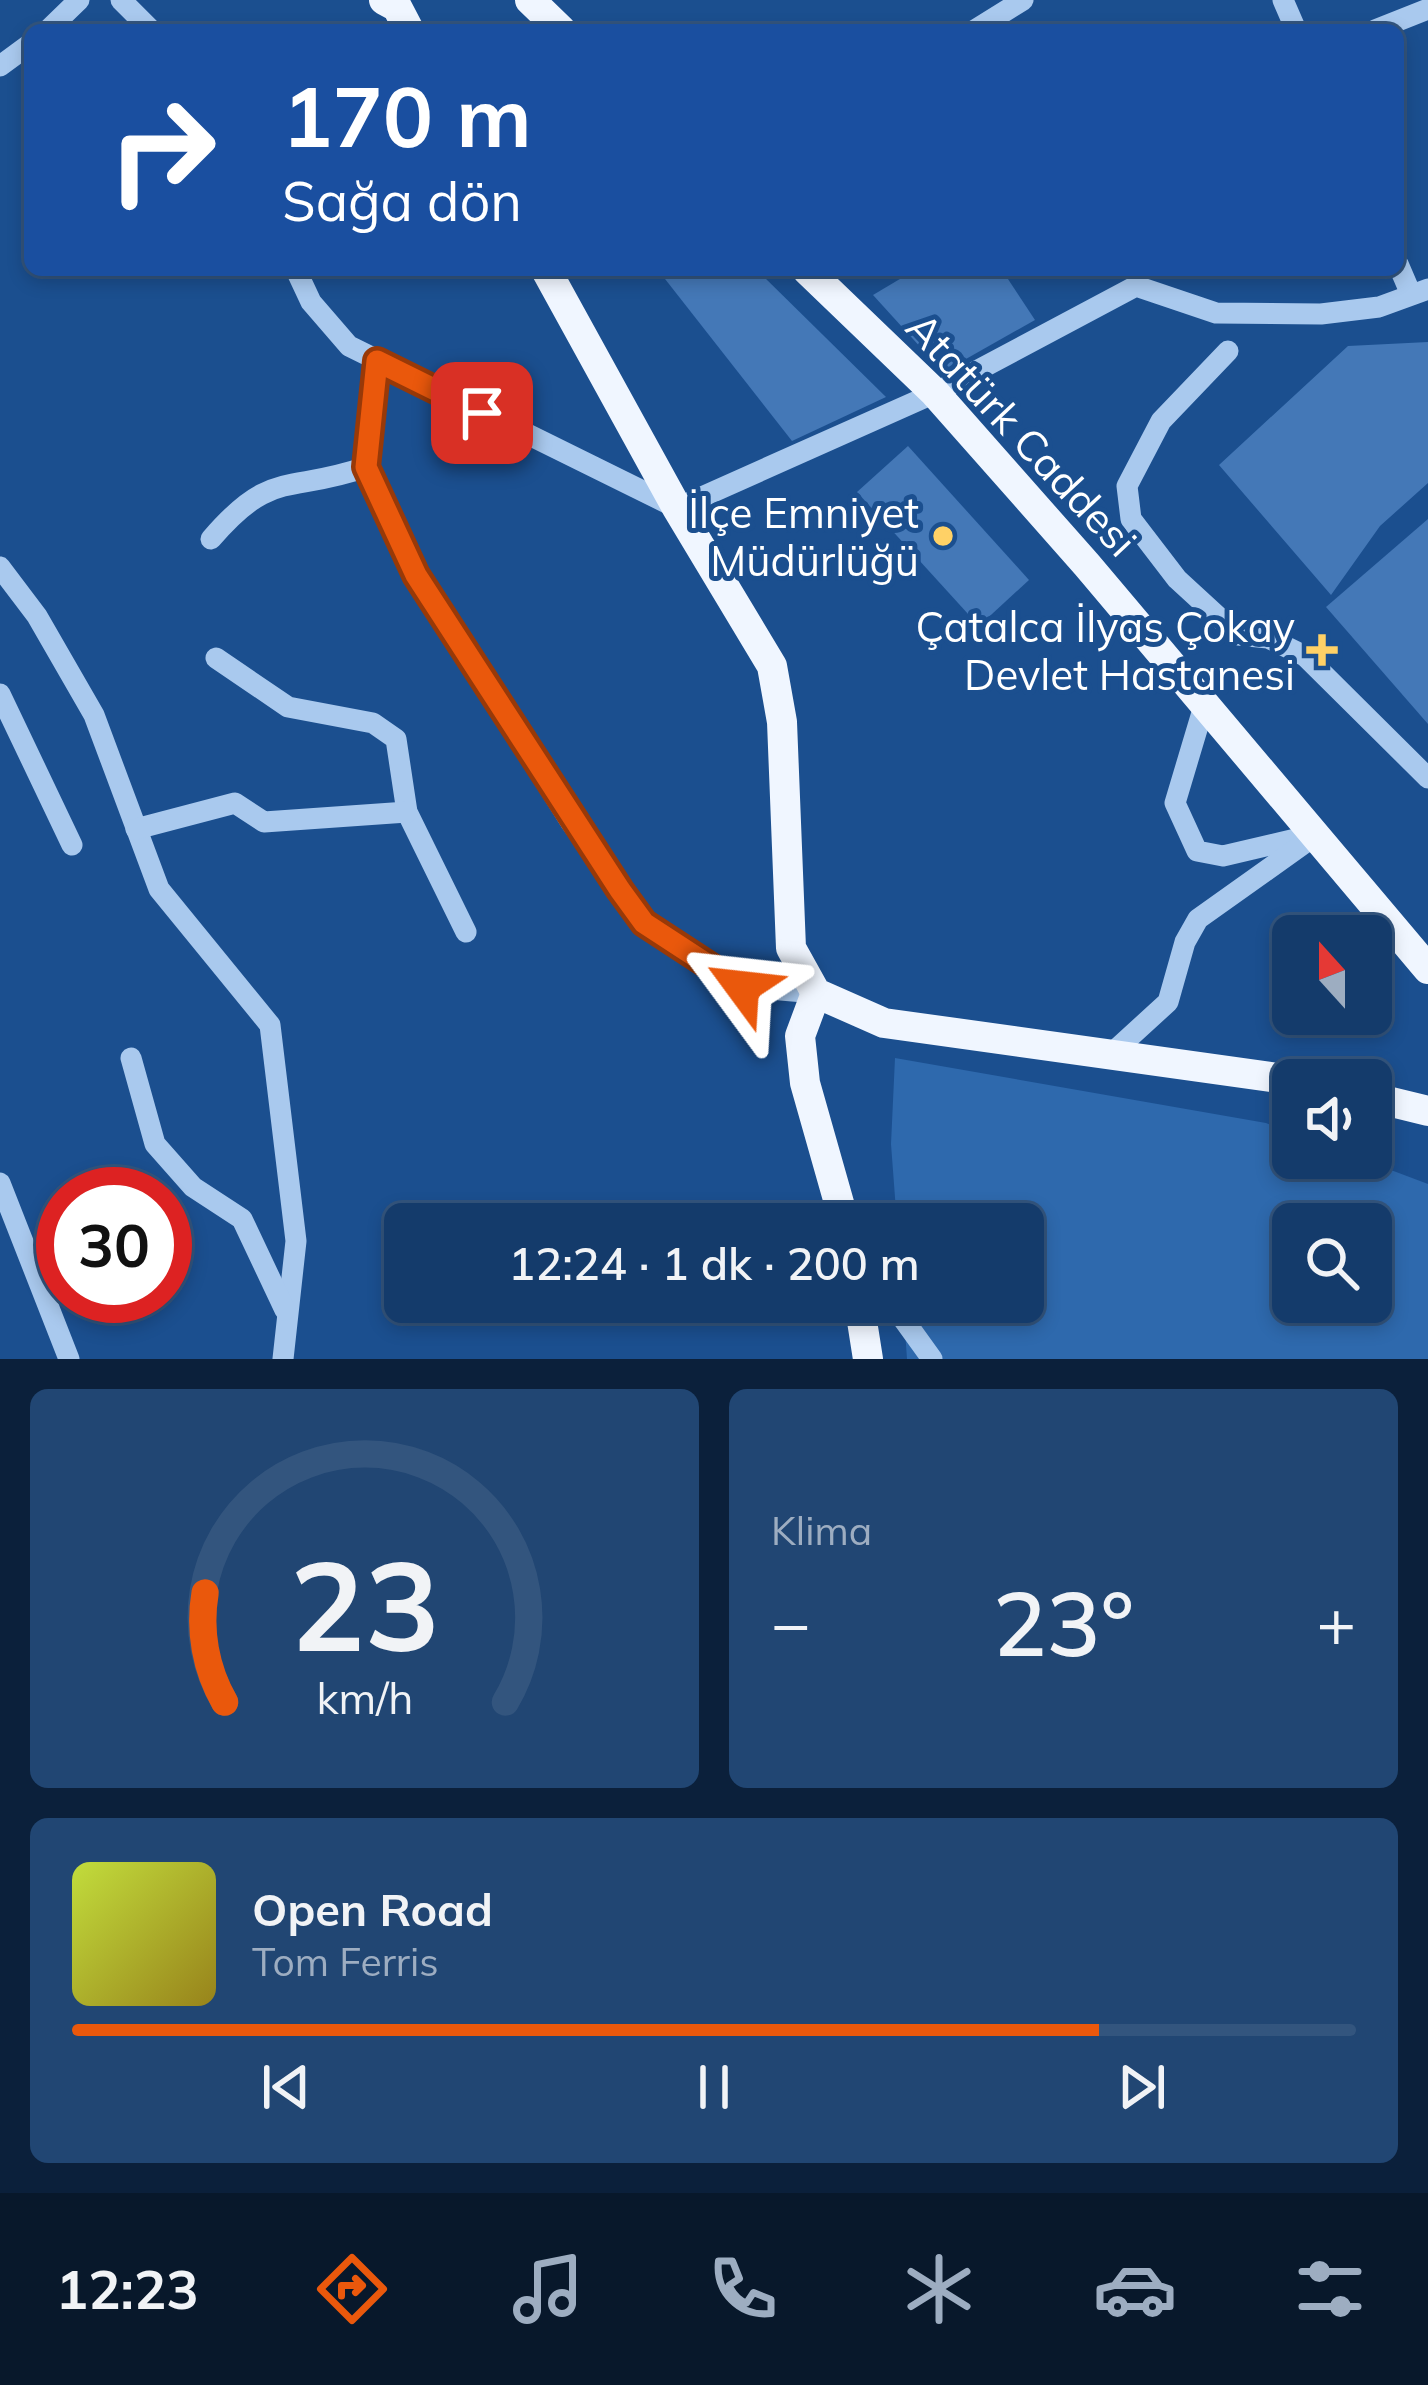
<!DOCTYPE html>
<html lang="tr">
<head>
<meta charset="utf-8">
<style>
  :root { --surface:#143b6b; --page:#214673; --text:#f1f3f6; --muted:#9dadc1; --line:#33557e; --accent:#ea580c }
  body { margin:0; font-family:Mulish,sans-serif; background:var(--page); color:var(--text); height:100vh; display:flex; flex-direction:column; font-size:45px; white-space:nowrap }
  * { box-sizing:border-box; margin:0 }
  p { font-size:39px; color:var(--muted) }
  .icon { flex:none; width:66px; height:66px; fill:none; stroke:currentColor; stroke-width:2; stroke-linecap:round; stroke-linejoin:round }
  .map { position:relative; height:1359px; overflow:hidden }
  .drawer { display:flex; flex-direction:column; gap:30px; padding:30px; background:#0b203b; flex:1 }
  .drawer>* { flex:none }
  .guide { position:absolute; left:24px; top:24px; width:1380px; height:252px; border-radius:18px; box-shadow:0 6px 18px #0003,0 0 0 3px var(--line); background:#1a4fa0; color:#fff; overflow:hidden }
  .needle { width:78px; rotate:339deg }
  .controls { position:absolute; left:1272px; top:915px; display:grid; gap:24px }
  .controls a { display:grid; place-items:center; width:120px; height:120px; border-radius:18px; background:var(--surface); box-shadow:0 6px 18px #0003,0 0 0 3px var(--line); font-size:60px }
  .speed { position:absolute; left:36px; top:1167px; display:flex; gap:24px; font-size:60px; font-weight:700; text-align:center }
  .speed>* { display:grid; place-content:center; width:156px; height:156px; border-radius:50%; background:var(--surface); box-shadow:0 6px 18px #0003,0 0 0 3px var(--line); line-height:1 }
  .speed .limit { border:18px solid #d22; background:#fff; color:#111 }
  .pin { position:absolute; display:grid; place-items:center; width:102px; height:102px; color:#fff; margin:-51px; border-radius:24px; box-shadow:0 6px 18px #0006 }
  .me { position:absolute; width:132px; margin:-66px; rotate:300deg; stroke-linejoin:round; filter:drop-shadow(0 0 9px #0008) }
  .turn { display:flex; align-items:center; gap:42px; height:252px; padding:0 60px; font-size:54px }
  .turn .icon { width:156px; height:156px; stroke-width:2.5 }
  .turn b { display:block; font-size:84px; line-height:102px }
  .big { font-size:90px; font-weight:600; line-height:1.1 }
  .drawer .widget { flex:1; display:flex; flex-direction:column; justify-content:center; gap:18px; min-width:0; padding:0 42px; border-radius:18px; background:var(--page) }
  .drawer .dial { align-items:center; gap:0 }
  .dial svg { height:312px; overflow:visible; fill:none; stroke:var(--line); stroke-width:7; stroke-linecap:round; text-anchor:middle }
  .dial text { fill:var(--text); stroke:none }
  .song { display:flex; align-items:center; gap:36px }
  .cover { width:144px; height:144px; border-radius:18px; background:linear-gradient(135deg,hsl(70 70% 55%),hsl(50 70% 35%)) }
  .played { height:12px; border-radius:6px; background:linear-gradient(90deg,var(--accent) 80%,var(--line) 80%) }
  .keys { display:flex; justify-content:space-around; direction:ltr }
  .heat { display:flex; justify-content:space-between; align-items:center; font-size:66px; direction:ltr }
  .drawer .tiles { flex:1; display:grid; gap:30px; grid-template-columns:1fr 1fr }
  .widget:last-child { grid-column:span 2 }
  .trip { position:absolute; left:384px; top:1203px; width:660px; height:120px; border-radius:18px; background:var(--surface); box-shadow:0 6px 18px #0003,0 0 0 3px var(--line); font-weight:600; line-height:120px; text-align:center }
  .menu { display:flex; height:192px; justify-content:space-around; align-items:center; background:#08182b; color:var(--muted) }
  .menu .icon { width:84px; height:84px }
  .menu .on { color:var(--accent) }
  .menu b { font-size:54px; color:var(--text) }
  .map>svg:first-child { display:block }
</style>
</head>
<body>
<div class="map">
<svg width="1428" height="1359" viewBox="0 0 1428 1359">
  <rect width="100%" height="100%" fill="#1b4f8f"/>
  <!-- green -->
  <path fill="#2e69ad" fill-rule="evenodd" d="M 895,1058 L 1266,1123 L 1293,1134 L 1293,1158 L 1359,1158 L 1428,1184 L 1428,1359 L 907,1359 L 903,1302 L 1023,1302 L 1023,1224 L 897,1224 L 891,1144 ZM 1293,1224 L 1371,1224 L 1371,1302 L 1293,1302 Z"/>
  <!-- building -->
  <g fill="#4478b7">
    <path d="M 658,270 L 757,270 L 886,397 L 792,441 Z"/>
    <path d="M 915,270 L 1002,270 L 1035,320 L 943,372 L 873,295 Z"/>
    <path d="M 1428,342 L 1428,483 L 1380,526 L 1331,595 L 1219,465 L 1348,346 Z"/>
    <path d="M 908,446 L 1029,580 L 979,626 L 857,492 Z"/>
    <path d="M 1428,519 L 1428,724 L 1326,607 Z"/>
  </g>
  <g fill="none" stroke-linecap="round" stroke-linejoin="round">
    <!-- minor -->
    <g stroke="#a9c9ee" stroke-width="21">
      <path d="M 121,0 L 151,30"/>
      <path d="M 1283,0 L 1296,30"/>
      <path d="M 48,30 L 79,0"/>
      <path d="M 975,30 L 1023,0"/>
      <path d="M 1375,30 L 1428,9"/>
      <path d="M 0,66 L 30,44"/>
      <path d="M 1398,264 L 1410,292"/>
      <path d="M 296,270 L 311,302 L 349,346 L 677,508 L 935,393 L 1136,286 L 1216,313 L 1321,314 L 1379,307 L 1428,289"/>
      <path d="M 1228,351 L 1161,421 L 1127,486 L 1131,519 L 1177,579 L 1238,635 L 1268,638 L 1305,656 L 1428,778"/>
      <path d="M 377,361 L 366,467 L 416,575 L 570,821 L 644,923 L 695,960 L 743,987 L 816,993"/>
      <path d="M 211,539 C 272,468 288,494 366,467"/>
      <path d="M 0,567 L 37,616 L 94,715 L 159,889 L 270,1025 L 296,1241 L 283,1359"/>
      <path d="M 216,658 L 288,707 L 373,723 L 396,739 L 407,812 L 466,932"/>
      <path d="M 0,694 L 72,845"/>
      <path d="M 1204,706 L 1175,803 L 1197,851 L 1223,856 L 1304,837"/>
      <path d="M 136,829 L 235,803 L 264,822 L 407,812"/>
      <path d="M 1110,1055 L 1168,1002 L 1185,942 L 1198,919 L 1316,835"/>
      <path d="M 131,1058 L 155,1144 L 193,1187 L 242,1219 L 285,1310"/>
      <path d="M 0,1183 L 69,1359"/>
      <path d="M 891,1302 L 932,1359"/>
    </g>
    <!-- major -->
    <g stroke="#f0f6ff" stroke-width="30">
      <path d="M 384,0 L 397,7 L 409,30"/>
      <path d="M 530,0 L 561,30"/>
      <path d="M 546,270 L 677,508 L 772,666 L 782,722 L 791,948 L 816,993 L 884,1023 L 1293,1080"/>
      <path d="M 807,270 L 935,393 L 1087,565 L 1428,969"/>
      <path d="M 816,993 L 800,1036 L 805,1083 L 845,1224"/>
      <path d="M 1371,1097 L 1428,1111"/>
      <path d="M 859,1302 L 868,1359"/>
    </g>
  </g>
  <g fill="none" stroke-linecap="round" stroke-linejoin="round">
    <defs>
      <path id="route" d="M 482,413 L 377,361 L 366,467 L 416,575 L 620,890 L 644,923 L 742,987"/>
    </defs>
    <!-- route casing -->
    <use href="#route" stroke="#983908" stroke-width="30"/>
    <!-- route -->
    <use href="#route" stroke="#ea580c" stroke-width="21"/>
  </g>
  <!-- markers -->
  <g fill="#ffd166" stroke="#1b4f8f" stroke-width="4.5">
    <circle cx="943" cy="536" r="12"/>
    <path d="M1316 632h12v12h12v12h-12v12h-12v-12h-12v-12h12z"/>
  </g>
  <g text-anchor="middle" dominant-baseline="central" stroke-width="10" stroke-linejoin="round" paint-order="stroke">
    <!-- street labels -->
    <g font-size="42" fill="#fff" stroke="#1b4f8f">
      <text transform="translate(1022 434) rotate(47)">Atatürk Caddesi</text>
    </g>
    <!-- poi labels -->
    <g font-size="42" fill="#fff" stroke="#1b4f8f" text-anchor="end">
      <text x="919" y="512">İlçe Emniyet<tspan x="919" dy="48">Müdürlüğü</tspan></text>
      <text x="1295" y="626">Çatalca İlyas Çokay<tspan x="1295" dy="48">Devlet Hastanesi</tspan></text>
    </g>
  </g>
</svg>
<div class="controls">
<a><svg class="needle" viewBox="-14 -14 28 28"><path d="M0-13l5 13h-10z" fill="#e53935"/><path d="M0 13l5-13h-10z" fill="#9dadc1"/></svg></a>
<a><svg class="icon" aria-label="sound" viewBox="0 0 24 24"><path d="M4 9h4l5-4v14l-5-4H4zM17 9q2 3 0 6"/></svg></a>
<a><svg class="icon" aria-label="search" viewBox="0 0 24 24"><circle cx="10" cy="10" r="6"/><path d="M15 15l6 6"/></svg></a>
</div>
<div class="speed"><div class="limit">30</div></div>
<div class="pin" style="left:482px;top:413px;background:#d93025"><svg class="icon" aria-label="arrive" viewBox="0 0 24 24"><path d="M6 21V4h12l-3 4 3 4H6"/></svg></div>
<svg class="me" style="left:742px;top:987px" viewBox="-20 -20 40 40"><path d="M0-17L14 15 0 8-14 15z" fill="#ea580c" stroke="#fff" stroke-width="4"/></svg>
<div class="trip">12:24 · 1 dk · 200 m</div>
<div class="guide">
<div class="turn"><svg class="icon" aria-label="right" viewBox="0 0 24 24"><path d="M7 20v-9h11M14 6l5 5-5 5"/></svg><div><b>170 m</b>Sağa dön</div></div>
</div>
</div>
<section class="drawer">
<div class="tiles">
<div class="widget dial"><svg viewBox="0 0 100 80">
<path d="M14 69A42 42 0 1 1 86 69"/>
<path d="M14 69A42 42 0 0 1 9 41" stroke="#ea580c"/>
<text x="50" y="56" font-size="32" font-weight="700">23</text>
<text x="50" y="72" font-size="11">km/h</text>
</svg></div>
<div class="widget"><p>Klima</p>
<div class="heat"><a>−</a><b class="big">23°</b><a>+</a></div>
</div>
<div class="widget">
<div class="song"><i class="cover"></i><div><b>Open Road</b><p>Tom Ferris</p></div></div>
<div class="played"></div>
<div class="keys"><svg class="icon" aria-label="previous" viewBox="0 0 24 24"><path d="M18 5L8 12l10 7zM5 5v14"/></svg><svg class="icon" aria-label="pause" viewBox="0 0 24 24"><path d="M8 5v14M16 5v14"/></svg><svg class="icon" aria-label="next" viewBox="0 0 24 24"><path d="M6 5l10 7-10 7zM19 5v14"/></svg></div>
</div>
</div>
</section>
<nav class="menu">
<b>12:23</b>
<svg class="icon on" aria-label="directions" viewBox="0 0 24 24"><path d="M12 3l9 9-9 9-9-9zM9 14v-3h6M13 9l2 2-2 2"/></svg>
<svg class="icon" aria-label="music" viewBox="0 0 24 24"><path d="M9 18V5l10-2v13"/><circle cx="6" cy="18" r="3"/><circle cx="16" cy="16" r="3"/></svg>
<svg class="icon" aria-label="phone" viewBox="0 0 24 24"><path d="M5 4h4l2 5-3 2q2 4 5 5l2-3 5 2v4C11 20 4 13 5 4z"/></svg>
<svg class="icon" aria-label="climate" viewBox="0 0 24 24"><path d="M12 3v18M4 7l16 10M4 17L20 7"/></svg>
<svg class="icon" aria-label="car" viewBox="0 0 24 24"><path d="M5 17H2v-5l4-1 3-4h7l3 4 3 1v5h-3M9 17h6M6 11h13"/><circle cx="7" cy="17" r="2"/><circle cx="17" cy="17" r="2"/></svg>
<svg class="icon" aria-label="filters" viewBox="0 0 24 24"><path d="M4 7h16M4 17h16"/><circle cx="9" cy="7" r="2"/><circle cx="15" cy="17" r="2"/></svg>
</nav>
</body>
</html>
